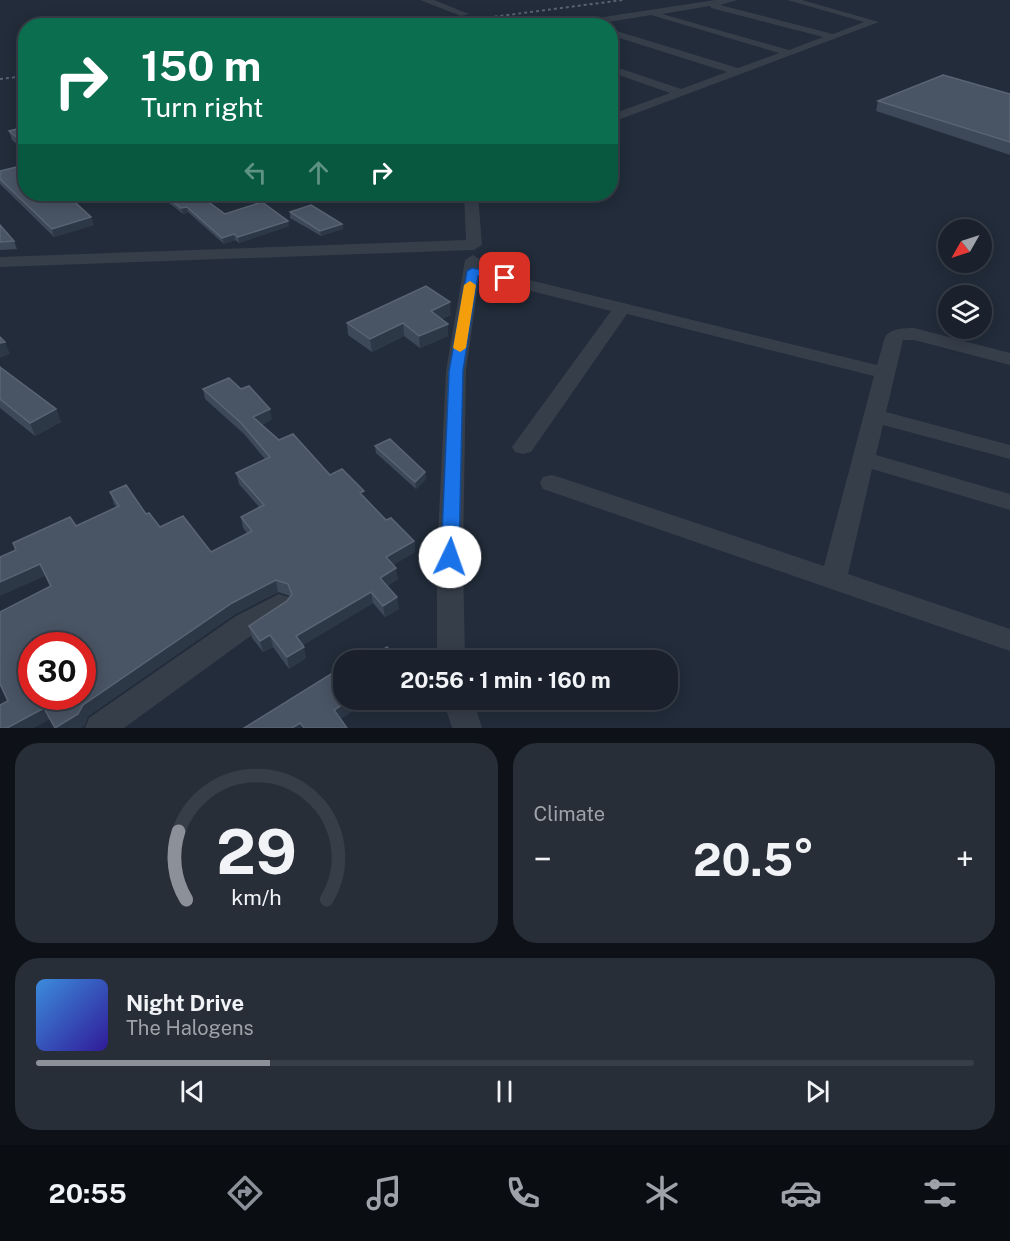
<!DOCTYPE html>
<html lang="en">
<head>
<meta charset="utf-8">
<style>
  :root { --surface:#1a212c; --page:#272e38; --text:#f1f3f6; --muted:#9fa3a9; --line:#383e48; --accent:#8c9099 }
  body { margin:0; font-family:"Public Sans",sans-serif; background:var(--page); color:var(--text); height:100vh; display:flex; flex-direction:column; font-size:22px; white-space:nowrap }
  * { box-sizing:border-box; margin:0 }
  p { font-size:20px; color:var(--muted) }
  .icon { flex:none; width:33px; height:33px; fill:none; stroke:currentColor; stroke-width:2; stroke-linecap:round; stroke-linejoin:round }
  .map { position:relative; height:728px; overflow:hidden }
  .drawer { display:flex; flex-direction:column; gap:15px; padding:15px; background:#0e1218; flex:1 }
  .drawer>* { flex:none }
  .top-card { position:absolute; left:18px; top:18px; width:600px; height:183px; border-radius:24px; box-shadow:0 3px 15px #0003,0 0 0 2px var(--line); background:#0b6e4f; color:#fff; overflow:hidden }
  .needle { width:39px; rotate:231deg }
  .fabs { position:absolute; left:938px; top:219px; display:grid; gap:12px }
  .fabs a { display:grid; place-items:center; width:54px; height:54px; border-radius:50%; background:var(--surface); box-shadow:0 3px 15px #0003,0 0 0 2px var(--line); font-size:30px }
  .speed { position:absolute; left:18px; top:632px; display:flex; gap:12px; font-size:30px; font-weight:700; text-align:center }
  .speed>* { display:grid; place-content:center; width:78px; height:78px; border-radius:50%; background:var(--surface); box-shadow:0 3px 15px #0003,0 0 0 2px var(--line); line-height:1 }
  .speed .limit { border:9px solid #d22; background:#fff; color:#111 }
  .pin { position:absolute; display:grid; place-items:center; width:51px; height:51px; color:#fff; margin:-26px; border-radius:12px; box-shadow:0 3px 9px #0006 }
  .me { position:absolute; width:66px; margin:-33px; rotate:3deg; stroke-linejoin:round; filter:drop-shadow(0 0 4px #0008) }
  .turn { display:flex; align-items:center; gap:21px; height:126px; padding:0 24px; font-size:27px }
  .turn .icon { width:78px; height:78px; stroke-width:2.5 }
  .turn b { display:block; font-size:42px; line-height:51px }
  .lanes { display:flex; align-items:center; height:57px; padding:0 24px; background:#0003; justify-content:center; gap:30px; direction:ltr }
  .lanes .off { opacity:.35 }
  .big { font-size:45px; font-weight:700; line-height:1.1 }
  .drawer .widget { flex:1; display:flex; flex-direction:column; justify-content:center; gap:9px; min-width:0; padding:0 21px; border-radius:24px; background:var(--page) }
  .drawer .dial { align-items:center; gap:0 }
  .dial svg { height:156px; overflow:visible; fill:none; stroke:var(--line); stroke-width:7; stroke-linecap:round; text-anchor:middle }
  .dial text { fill:var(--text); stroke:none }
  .song { display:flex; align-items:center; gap:18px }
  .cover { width:72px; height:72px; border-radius:9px; background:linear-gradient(135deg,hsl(210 70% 55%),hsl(250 70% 35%)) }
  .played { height:6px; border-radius:3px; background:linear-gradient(90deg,var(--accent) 25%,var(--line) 25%) }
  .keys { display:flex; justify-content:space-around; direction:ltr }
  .heat { display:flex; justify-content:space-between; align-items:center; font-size:33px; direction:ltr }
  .drawer .tiles { flex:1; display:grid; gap:15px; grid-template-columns:1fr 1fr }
  .widget:last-child { grid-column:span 2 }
  .trip { position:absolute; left:333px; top:650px; width:345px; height:60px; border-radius:24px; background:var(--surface); box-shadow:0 3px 15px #0003,0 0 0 2px var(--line); font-weight:700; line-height:60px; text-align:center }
  .dock { display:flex; height:96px; justify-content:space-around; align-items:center; background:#0a0d12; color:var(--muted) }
  .dock .icon { width:42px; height:42px }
  .dock .current { color:var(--accent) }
  .dock b { font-size:27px; color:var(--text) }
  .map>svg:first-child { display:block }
</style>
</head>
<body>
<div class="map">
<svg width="1010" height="728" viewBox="0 0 1010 728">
  <rect width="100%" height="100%" fill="#222c3a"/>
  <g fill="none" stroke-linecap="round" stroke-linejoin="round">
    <!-- minor -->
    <g fill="#363e4a" fill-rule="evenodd">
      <path d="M 420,0 L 434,0 L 469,14 L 461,16 Z"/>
      <path d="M 715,0 L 738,0 L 720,5 L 833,34 L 864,22 L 787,0 L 802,0 L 879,22 L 610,123 L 610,115 L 670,93 L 610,72 L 610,65 L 681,89 L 727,72 L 610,35 L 610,29 L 738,68 L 779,53 L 651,15 L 584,26 L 556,26 L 558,24 ZM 710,6 L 711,8 L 823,37 L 789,50 L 662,14 Z"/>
      <path d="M 464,194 L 478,194 L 482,245 L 474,250 L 0,267 L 0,257 L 466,240 Z"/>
      <path d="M 473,255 L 481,260 L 480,268 L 877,365 L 885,337 C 891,328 904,328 914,328 L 1010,353 L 1010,365 L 914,340 L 903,340 L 886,412 L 1010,445 L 1010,459 L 883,425 L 876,455 L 1010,494 L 1010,510 L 872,469 L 848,574 L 1010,629 L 1010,651 L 543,489 L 540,483 L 543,477 L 551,475 L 559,477 L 824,566 L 874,376 L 627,314 L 531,452 L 523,454 L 515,452 L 512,447 L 611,311 L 479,278 L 466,371 L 463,557 L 465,660 L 437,660 L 437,557 L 446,371 L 465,260 Z"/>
      <path d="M 279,594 L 288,597 L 292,604 L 288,611 L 256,632 L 124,728 L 85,728 L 89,718 L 236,616 Z"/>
      <path d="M 443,699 L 473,699 L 482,728 L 452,728 Z"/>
    </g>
    <!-- rail -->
    <g stroke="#586271" stroke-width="2" stroke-dasharray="3 3" stroke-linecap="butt">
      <path d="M 423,26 L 623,0"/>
      <path d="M 0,79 L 26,76"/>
    </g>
  </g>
  <!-- wall -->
  <g fill="#3d4858">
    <path d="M 1010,94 L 1010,155 L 876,111 L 878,101 Z"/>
    <path d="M 26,127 L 26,152 L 12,140 L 9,131 Z"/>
    <path d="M 0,171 L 26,194 L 94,225 L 54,237 L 0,184 Z"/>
    <path d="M 163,194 L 193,197 L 225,214 L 289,226 L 239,243 L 235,240 L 224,244 L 188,212 L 183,214 L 164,199 Z"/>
    <path d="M 290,212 L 342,224 L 343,229 L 321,236 L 290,218 Z"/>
    <path d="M 0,225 L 14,241 L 17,249 L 0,250 Z"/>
    <path d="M 451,315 L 442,319 L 448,324 L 448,336 L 420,348 L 404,336 L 372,352 L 348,335 L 347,323 Z"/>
    <path d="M 0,367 L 56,409 L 61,422 L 35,436 L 0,408 Z"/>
    <path d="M 203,389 L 272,419 L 262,425 L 279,440 L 365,498 L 386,520 L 414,541 L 415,552 L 393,565 L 398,579 L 387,586 L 399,609 L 385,617 L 373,603 L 303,645 L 306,658 L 289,669 L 273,647 L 263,652 L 252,638 L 249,626 L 287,601 L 290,596 L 278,592 L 235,614 L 88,716 L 84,726 L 80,728 L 55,728 L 50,719 L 8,701 L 50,587 L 45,576 L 16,550 L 13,543 L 76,526 L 116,507 L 114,504 L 110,492 L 146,514 L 160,527 L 211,552 L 247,533 L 243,528 L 241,517 L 259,507 L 239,484 L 236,473 L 265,459 L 244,434 L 205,399 Z"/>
    <path d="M 375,446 L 425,472 L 426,479 L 416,489 L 376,453 Z"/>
  </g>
  <!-- shaded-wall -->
  <g fill="#2d3847">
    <path d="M 187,207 L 188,212 L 183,214 L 181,208 Z"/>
    <path d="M 91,217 L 94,225 L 54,237 L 52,229 Z"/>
    <path d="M 288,221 L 289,226 L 239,243 L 238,237 Z"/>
    <path d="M 342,224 L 343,229 L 321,236 L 320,231 Z"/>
    <path d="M 234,234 L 235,240 L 224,244 L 222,238 Z"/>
    <path d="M 450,302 L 451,315 L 432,324 L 431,311 Z"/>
    <path d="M 403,323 L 404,336 L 372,352 L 370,339 Z"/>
    <path d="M 448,324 L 448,336 L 420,348 L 419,336 Z"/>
    <path d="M 5,342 L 10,354 L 0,358 L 0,343 Z"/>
    <path d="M 56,409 L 61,422 L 35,436 L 30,423 Z"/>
    <path d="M 270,409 L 272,419 L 255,428 L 253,417 Z"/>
    <path d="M 425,472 L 426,479 L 416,489 L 415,482 Z"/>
    <path d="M 414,541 L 415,552 L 387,569 L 386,557 Z"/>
    <path d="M 40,564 L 45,576 L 0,596 L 0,582 Z"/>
    <path d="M 396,568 L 398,579 L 381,589 L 380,578 Z"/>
    <path d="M 276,580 L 278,592 L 235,614 L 88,716 L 84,726 L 80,728 L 55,728 L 83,705 L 232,603 Z"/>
    <path d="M 371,592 L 373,603 L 298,648 L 296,636 Z"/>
    <path d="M 397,597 L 399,609 L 385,617 L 383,606 Z"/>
    <path d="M 270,635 L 273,647 L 263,652 L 260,641 Z"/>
    <path d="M 304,647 L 306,658 L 289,669 L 287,657 Z"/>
    <path d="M 351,699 L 372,699 L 336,722 L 334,710 Z"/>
    <path d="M 44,708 L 50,719 L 34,728 L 7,728 Z"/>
    <path d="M 300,723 L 301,728 L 292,728 Z"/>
  </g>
  <!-- building -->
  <g fill="#495464" stroke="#5a6473" stroke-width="1.5" fill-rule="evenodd">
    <path d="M 943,75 L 1010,94 L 1010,142 L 878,101 Z"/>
    <path d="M 26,127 L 26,145 L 9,131 Z"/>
    <path d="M 25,165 L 26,194 L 55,194 L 58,197 L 66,194 L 91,217 L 52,229 L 0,179 L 0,171 Z"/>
    <path d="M 163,194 L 189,194 L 193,197 L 199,195 L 225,214 L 262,202 L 288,221 L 238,237 L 234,234 L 222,238 L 187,207 L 181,208 Z"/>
    <path d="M 311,205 L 342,224 L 320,231 L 290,212 Z"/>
    <path d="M 0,225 L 14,241 L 0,242 Z"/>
    <path d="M 426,286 L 450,302 L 431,311 L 448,324 L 419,336 L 403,323 L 370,339 L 347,323 Z"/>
    <path d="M 0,337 L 5,342 L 0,343 Z"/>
    <path d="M 0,367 L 56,409 L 30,423 L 0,399 Z"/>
    <path d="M 229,378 L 241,389 L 249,386 L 270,409 L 253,417 L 279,440 L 293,434 L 330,475 L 342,469 L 364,491 L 360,493 L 386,520 L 391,518 L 414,541 L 386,557 L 396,568 L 380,578 L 397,597 L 383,606 L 371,592 L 296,636 L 304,647 L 287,657 L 270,635 L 260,641 L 249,626 L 287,601 L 292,594 L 288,584 L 276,580 L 232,603 L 83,705 L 78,714 L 55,728 L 44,708 L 7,728 L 0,728 L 0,705 L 8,701 L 0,684 L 0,612 L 51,586 L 40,564 L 0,582 L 0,557 L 16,550 L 13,543 L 70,517 L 76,526 L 119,506 L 110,492 L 126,485 L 146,514 L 149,513 L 160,527 L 183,516 L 211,552 L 252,531 L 241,517 L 264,505 L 236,473 L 270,457 L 241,423 L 203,389 ZM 32,645 L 82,645 L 82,696 L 32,696 Z"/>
    <path d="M 390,439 L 425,472 L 415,482 L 375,446 Z"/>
    <path d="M 387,647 L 398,660 L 367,660 Z"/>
    <path d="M 357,654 L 362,660 L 348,660 Z"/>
    <path d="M 344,663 L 344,699 L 351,699 L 334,710 L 347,728 L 304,728 L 300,723 L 292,728 L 244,728 L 336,671 L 335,668 Z"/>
  </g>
  <!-- route -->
  <path fill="#1a73e8" stroke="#114b97" stroke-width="1.5" d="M 472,268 L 509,275 L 511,278 L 505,282 L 478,276 L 463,371 L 459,557 L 456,562 L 450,564 L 444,562 L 441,557 L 449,371 L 467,271 Z"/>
  <!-- slow -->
  <path fill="#f59e0b" d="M 470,281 L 476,285 L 466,348 L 460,352 L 453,348 L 464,285 Z"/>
</svg>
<div class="fabs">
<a><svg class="needle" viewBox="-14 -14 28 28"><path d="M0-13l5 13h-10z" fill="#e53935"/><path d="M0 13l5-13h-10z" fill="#9fa3a9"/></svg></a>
<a><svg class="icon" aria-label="layers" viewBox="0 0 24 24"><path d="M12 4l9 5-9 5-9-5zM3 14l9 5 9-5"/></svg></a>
</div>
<div class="speed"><div class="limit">30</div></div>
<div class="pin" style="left:505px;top:278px;background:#d93025"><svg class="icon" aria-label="arrive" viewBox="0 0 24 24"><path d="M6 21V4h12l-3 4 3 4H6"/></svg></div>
<svg class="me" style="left:450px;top:557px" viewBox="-20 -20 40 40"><circle r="19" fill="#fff"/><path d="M0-13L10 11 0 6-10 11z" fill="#1a73e8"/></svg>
<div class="trip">20:56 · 1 min · 160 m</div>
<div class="top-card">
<div class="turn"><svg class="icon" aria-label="right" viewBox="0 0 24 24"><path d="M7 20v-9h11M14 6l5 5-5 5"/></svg><div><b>150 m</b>Turn right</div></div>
<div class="lanes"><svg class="icon off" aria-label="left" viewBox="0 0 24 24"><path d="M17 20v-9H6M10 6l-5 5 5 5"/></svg><svg class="icon off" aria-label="ahead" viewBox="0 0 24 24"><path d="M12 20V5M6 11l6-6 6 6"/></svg><svg class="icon" aria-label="right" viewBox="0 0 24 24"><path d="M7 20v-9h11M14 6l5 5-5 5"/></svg></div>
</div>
</div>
<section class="drawer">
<div class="tiles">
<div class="widget dial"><svg viewBox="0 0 100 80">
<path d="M14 69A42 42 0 1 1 86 69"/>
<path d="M14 69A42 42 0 0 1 10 34" stroke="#8c9099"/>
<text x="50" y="56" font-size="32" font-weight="700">29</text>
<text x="50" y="72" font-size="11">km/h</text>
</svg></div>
<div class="widget"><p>Climate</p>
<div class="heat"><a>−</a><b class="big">20.5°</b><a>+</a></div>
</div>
<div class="widget">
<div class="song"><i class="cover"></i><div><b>Night Drive</b><p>The Halogens</p></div></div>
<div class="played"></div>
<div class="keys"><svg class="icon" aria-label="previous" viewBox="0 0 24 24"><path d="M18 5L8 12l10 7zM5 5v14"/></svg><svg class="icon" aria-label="pause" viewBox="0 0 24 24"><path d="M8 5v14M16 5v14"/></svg><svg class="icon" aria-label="next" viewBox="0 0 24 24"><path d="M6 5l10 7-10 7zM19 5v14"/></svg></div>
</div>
</div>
</section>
<nav class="dock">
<b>20:55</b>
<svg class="icon current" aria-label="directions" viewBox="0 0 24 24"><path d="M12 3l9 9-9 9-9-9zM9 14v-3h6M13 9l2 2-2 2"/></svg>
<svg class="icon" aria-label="music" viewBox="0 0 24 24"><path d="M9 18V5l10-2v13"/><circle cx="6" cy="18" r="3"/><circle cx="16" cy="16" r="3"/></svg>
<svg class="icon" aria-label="phone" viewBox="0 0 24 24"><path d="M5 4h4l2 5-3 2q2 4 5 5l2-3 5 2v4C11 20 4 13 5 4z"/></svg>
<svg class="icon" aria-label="climate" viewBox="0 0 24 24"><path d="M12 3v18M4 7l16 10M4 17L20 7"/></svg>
<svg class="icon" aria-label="car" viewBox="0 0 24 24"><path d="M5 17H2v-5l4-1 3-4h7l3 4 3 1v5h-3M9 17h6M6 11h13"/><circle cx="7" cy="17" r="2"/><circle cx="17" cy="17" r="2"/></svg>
<svg class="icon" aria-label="filters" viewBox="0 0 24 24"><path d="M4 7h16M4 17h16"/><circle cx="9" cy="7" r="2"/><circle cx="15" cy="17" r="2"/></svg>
</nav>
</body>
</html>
